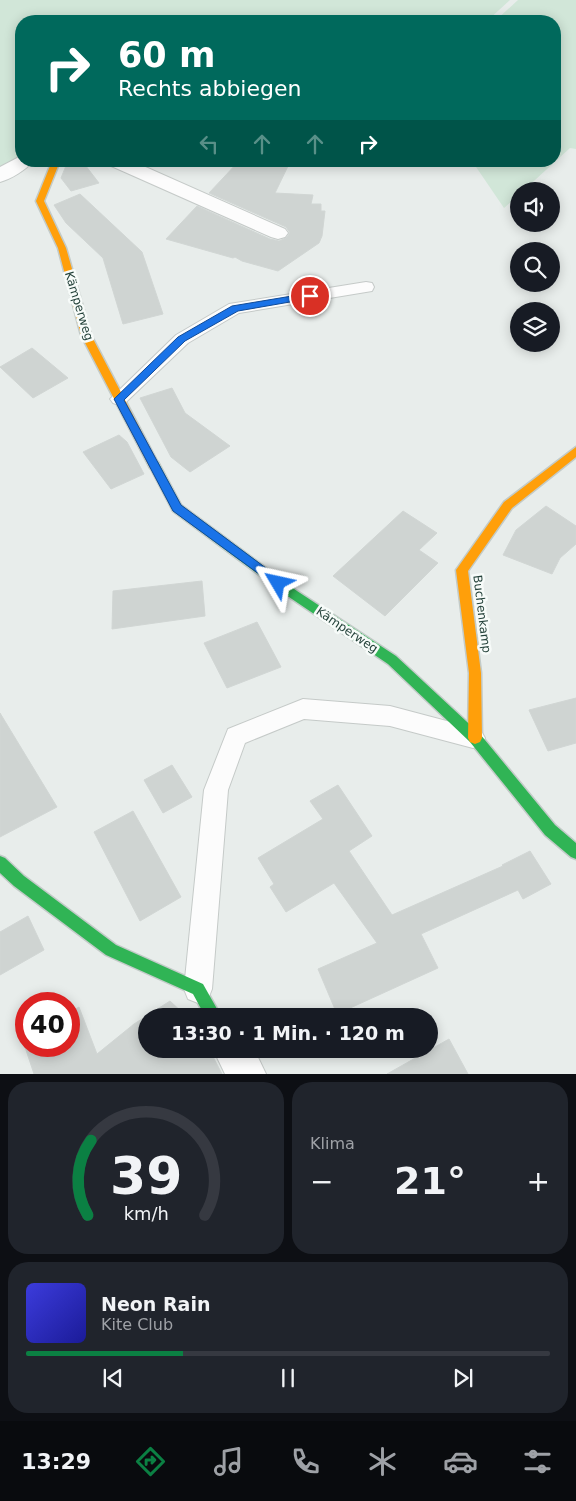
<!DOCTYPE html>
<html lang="de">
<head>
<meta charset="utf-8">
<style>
  :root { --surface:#171b24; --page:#20242c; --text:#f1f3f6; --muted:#9ea1a6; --line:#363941; --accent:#0b8043 }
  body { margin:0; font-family:"DejaVu Sans",sans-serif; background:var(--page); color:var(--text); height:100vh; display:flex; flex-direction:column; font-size:19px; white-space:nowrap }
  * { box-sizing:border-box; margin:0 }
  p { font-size:16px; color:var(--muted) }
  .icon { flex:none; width:28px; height:28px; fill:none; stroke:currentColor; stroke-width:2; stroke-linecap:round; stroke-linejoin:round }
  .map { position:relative; height:1074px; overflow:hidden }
  .panel { display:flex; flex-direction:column; gap:8px; padding:8px; background:#0d0f14; flex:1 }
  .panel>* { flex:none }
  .guide { position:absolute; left:15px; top:15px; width:546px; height:152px; border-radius:20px; box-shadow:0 2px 12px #0003; background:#00695c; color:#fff; overflow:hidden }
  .tools { position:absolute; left:510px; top:182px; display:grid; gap:10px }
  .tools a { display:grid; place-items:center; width:50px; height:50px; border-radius:50%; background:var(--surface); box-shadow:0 2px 12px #0003; font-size:25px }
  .speed { position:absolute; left:15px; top:992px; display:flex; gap:10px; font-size:25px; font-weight:700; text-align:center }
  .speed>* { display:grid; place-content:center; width:65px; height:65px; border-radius:50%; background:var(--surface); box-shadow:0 2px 12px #0003; line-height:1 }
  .speed .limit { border:8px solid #d22; background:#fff; color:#111 }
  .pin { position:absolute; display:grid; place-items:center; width:42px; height:42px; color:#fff; margin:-21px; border:2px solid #fff; border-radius:50%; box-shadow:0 1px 5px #0007 }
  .me { position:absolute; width:55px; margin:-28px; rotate:306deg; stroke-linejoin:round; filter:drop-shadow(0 0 4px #0008) }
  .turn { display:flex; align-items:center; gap:18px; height:105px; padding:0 20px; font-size:22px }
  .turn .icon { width:65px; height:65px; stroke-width:2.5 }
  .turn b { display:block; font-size:35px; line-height:42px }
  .lanes { display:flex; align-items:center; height:48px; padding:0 20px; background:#0003; justify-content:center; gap:25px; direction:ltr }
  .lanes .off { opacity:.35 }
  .big { font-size:38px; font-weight:800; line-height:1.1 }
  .panel .widget { flex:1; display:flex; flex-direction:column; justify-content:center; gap:8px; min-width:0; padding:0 18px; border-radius:20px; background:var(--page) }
  .panel .dial { align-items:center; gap:0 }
  .dial svg { height:130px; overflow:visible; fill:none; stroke:var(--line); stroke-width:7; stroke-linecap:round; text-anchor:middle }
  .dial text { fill:var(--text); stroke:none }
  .song { display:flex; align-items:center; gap:15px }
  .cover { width:60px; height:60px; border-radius:8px; background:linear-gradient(135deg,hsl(240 70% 55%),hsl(240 70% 35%)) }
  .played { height:5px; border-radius:2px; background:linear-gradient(90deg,var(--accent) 30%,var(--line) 30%) }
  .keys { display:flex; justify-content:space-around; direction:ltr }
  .heat { display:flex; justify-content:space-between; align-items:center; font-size:28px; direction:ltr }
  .panel .tiles { flex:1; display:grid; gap:8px; grid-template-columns:1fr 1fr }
  .widget:last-child { grid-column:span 2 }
  .trip { position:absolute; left:138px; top:1008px; width:300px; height:50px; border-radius:25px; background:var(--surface); box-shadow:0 2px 12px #0003; font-weight:800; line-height:50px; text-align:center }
  .tab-bar { display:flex; height:80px; justify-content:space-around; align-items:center; background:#090b0e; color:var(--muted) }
  .tab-bar .icon { width:35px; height:35px }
  .tab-bar .selected { color:var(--accent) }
  .tab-bar b { font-size:22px; color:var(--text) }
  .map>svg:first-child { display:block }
</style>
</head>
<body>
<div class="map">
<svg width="576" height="1074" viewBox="0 0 576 1074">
  <rect width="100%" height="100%" fill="#e8edeb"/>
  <!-- green -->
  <g fill="#d1e6d8">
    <path d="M 0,0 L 510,0 L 487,21 L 21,21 L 21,159 L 0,173 Z"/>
    <path d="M 518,0 L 576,0 L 576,149 L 570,148 L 523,191 L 519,191 L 519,195 L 504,208 L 472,161 L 555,161 L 555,21 L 495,21 Z"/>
  </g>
  <!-- building -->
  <g fill="#cfd4d2" stroke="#d1d6d4">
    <path d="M 68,161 L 82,161 L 99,183 L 71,191 L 61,178 Z"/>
    <path d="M 239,161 L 270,161 L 289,164 L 275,193 L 313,195 L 311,204 L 321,204 L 321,211 L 325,211 L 322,236 L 319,243 L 278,271 L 242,261 L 235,257 L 233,258 L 166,239 L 197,206 L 270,239 L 279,241 L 286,238 L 290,233 L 286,227 L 209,193 Z"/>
    <path d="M 80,194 L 142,252 L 163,314 L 123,324 L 103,258 L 66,223 L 54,205 Z"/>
    <path d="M 32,348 L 68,378 L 33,398 L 0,367 Z"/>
    <path d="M 172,388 L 185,413 L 230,446 L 190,472 L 171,457 L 140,398 Z"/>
    <path d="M 119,435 L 127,442 L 144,474 L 111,489 L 83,452 Z"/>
    <path d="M 546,506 L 576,526 L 576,544 L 560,558 L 552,574 L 503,555 L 516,530 Z"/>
    <path d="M 403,511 L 437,533 L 419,550 L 438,563 L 385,616 L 333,576 Z"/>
    <path d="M 202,581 L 205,616 L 112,629 L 113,591 Z"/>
    <path d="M 257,622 L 281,667 L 227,688 L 204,643 Z"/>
    <path d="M 576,698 L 576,743 L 548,751 L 529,710 Z"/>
    <path d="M 0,713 L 57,807 L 0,837 Z"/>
    <path d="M 172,765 L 192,797 L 163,813 L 144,780 Z"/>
    <path d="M 338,785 L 372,836 L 349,851 L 392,915 L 503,866 L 502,865 L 530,851 L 551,884 L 523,899 L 518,890 L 421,934 L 438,968 L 337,1014 L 318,969 L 377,943 L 334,883 L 286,912 L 270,887 L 274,884 L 258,858 L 323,819 L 310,801 Z"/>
    <path d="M 133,811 L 181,897 L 140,921 L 94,832 Z"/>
    <path d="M 28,916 L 44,950 L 0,975 L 0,932 Z"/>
    <path d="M 170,1001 L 186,1016 L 146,1016 L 146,1049 L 209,1049 L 222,1074 L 34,1074 L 22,1038 L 26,1035 L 26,1046 L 69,1046 L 69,1013 L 79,1007 L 97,1054 L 134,1024 Z"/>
    <path d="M 449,1039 L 468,1074 L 387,1074 Z"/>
  </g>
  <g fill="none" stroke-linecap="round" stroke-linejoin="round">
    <defs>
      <g id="lane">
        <path d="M 366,282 L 372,283 L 374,287 L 372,291 L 239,313 L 188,343 L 125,403 L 119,405 L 113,403 L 110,399 L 176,335 L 229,304 Z"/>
        <path d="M 303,699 L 390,706 L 473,728 L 481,731 L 485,738 L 481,745 L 473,748 L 390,726 L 304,719 L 245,743 L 228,790 L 212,989 L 208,999 L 198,1003 L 188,999 L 184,989 L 204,790 L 228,729 Z"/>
      </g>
      <g id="street">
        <path d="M 21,156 L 21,161 L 33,161 C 26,170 11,179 0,182 L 0,167 Z"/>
        <path d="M 106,161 L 132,161 L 285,229 L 288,233 L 285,237 L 278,239 L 271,237 L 109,165 Z"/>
        <path d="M 213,1049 L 254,1049 L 266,1074 L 225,1074 Z"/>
      </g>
      <g id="fast">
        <path d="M 154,461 L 158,462 L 181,505 L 297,591 L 396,656 L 480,734 L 555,825 L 576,843 L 576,859 L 571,857 L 545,835 L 470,742 L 388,664 L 289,597 L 173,511 L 149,465 Z"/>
        <path d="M 0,856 L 5,858 L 24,876 L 116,945 L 203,984 L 221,1016 L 205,1016 L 193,994 L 106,955 L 14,886 L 0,873 Z"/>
      </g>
      <g id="slow">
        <path d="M 52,161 L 60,161 L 44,201 L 66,248 L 91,335 L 159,465 L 158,468 L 150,468 L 81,335 L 58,248 L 36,201 Z"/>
        <path d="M 576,447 L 576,457 L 512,508 L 468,571 L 481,673 L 482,738 L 480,742 L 475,744 L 470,742 L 468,738 L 469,673 L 456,570 L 504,502 Z"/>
      </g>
    </defs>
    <!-- lane casing -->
    <use href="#lane" stroke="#c5cac8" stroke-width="2"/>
    <!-- street casing -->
    <use href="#street" stroke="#c5cac8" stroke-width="2"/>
    <!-- fast casing -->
    <use href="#fast" stroke="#c3cbc8" stroke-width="3"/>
    <!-- slow casing -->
    <use href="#slow" stroke="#c3cbc8" stroke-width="3"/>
    <!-- lane -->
    <use href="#lane" fill="#fcfcfc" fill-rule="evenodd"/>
    <!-- street -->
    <use href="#street" fill="#fcfcfc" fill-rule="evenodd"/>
    <!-- fast -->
    <use href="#fast" fill="#30b455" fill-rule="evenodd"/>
    <!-- slow -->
    <use href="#slow" fill="#ff9f0a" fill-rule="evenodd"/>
  </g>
  <!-- route -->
  <path fill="#1a73e8" stroke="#114b97" d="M 310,293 L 314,296 L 313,298 L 238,311 L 185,341 L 124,400 L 181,505 L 282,580 L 284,583 L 282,586 L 278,588 L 173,511 L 114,399 L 178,337 L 232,306 Z"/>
  <g text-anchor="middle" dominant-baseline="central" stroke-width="5" stroke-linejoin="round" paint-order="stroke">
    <!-- street labels -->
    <g font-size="12" fill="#24423a" stroke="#f7fbf9">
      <text transform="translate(79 306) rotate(73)">Kämperweg</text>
      <text transform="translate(482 614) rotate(83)">Buchenkamp</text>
      <text transform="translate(347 630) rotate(34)">Kämperweg</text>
    </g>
  </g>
</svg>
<div class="tools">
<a><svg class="icon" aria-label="sound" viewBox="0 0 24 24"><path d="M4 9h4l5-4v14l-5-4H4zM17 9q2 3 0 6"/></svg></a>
<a><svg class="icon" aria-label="search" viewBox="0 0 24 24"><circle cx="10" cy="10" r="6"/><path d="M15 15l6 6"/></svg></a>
<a><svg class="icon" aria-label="layers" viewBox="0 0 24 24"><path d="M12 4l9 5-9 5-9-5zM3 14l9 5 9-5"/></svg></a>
</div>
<div class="speed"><div class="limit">40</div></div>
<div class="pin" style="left:310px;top:296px;background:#d93025"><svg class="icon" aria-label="arrive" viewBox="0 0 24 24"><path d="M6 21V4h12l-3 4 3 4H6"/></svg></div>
<svg class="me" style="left:278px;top:583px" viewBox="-20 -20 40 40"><path d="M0-17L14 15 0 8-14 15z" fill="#1a73e8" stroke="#fff" stroke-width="4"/></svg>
<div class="trip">13:30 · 1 Min. · 120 m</div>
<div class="guide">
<div class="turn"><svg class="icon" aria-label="right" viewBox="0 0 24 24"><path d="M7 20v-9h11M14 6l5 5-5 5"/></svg><div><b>60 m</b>Rechts abbiegen</div></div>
<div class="lanes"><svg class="icon off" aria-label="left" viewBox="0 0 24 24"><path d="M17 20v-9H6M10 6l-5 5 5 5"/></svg><svg class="icon off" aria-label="ahead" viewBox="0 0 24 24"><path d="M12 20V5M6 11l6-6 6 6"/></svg><svg class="icon off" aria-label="ahead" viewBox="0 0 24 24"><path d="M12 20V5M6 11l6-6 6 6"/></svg><svg class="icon" aria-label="right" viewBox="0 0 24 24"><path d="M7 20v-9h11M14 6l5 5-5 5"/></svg></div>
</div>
</div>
<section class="panel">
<div class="tiles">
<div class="widget dial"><svg viewBox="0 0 100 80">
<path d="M14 69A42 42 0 1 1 86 69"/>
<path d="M14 69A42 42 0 0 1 16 23" stroke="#0b8043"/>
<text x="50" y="56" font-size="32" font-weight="700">39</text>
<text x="50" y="72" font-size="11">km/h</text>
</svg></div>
<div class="widget"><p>Klima</p>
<div class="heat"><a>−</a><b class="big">21°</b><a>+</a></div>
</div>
<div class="widget">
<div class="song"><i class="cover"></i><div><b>Neon Rain</b><p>Kite Club</p></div></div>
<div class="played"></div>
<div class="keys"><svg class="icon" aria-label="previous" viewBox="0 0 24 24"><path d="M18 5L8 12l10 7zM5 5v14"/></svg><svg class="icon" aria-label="pause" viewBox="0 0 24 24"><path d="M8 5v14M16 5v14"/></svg><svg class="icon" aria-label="next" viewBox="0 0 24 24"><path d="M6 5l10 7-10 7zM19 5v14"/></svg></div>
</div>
</div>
</section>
<nav class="tab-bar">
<b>13:29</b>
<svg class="icon selected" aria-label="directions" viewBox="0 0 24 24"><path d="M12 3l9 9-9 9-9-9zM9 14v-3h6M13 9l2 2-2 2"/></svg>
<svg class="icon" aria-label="music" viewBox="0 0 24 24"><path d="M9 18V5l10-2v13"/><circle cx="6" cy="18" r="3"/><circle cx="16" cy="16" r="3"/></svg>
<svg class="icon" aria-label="phone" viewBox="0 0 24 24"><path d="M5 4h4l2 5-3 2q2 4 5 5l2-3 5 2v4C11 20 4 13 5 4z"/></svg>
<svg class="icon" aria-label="climate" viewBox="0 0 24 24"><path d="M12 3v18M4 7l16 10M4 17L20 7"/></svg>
<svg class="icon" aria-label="car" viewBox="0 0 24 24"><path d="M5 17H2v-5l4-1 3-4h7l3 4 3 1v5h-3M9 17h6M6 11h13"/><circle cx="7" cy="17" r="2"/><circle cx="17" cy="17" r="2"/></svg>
<svg class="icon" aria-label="filters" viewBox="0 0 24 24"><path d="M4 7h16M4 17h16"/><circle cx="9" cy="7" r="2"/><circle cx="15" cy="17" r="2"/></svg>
</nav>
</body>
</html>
